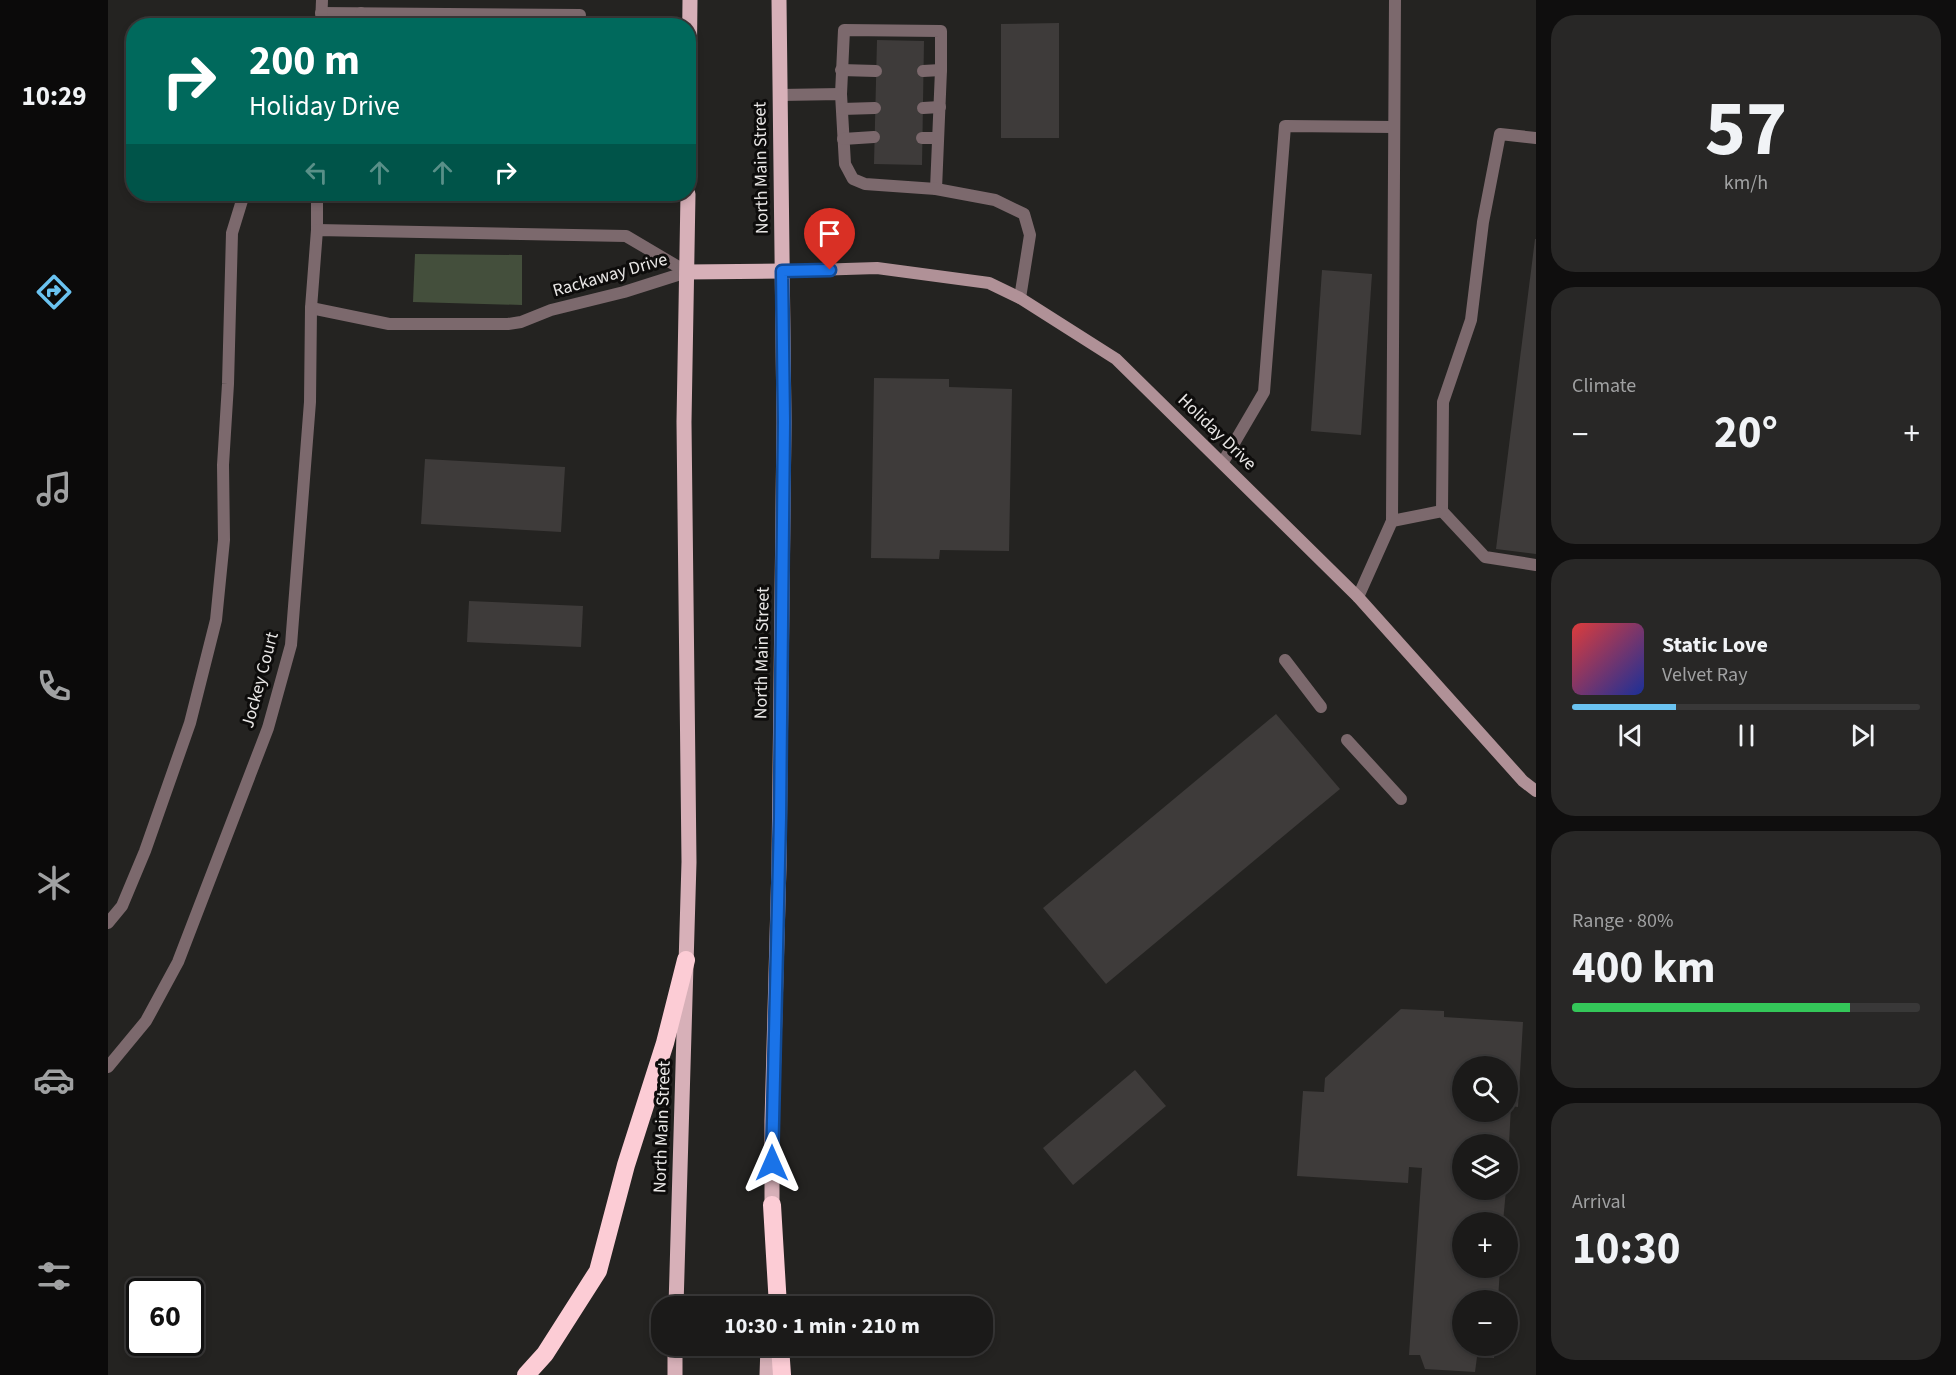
<!DOCTYPE html>
<html lang="en">
<head>
<meta charset="utf-8">
<style>
  :root { --surface:#1b1a19; --page:#282726; --text:#f1f3f6; --muted:#a0a1a2; --line:#393838; --accent:#6ac3f1 }
  body { margin:0; font-family:"Source Sans 3",sans-serif; background:var(--page); color:var(--text); height:100vh; display:flex; flex-direction:column; font-size:22px; white-space:nowrap }
  * { box-sizing:border-box; margin:0 }
  p { font-size:20px; color:var(--muted) }
  .icon { flex:none; width:33px; height:33px; fill:none; stroke:currentColor; stroke-width:2; stroke-linecap:round; stroke-linejoin:round }
  .map { position:relative; flex:1; overflow:hidden }
  .details { display:flex; flex-direction:column; gap:15px; padding:15px; background:#0f0e0e; width:420px }
  .details>* { flex:none }
  .banner { position:absolute; left:18px; top:18px; width:570px; height:183px; border-radius:24px; box-shadow:0 3px 9px #0003,0 0 0 2px var(--line); background:#00695c; color:#fff; overflow:hidden }
  .fabs { position:absolute; left:1344px; top:1056px; display:grid; gap:12px }
  .fabs a { display:grid; place-items:center; width:66px; height:66px; border-radius:50%; background:var(--surface); box-shadow:0 3px 9px #0003,0 0 0 2px var(--line); font-size:30px }
  .speed { position:absolute; left:18px; top:1278px; display:flex; gap:12px; font-size:30px; font-weight:700; text-align:center }
  .speed>* { display:grid; place-content:center; width:78px; height:78px; border-radius:50%; background:var(--surface); box-shadow:0 3px 9px #0003,0 0 0 2px var(--line); line-height:1 }
  .speed .limit { border:3px solid #111; border-radius:9px; background:#fff; color:#111 }
  .pin { position:absolute; display:grid; place-items:center; width:51px; height:51px; color:#fff; margin:-62px -26px; border-radius:50% 50% 50% 0; rotate:-45deg; box-shadow:0 0 6px #0007 }
  .pin .icon { rotate:45deg }
  .me { position:absolute; width:66px; margin:-33px; rotate:0deg; stroke-linejoin:round; filter:drop-shadow(0 0 4px #0008) }
  .turn { display:flex; align-items:center; gap:21px; height:126px; padding:0 24px; font-size:27px }
  .turn .icon { width:78px; height:78px; stroke-width:2.5 }
  .turn b { display:block; font-size:42px; line-height:51px }
  .lanes { display:flex; align-items:center; height:57px; padding:0 24px; background:#0003; justify-content:center; gap:30px; direction:ltr }
  .lanes .off { opacity:.35 }
  .big { font-size:45px; font-weight:700; line-height:1.1 }
  .details .widget { flex:1; display:flex; flex-direction:column; justify-content:center; gap:9px; min-width:0; padding:0 21px; border-radius:24px; background:var(--page) }
  .details .dial { align-items:center; gap:0 }
  .dial b { font-size:78px; line-height:1 }
  .song { display:flex; align-items:center; gap:18px }
  .cover { width:72px; height:72px; border-radius:9px; background:linear-gradient(135deg,hsl(0 70% 55%),hsl(230 70% 35%)) }
  .played { height:6px; border-radius:3px; background:linear-gradient(90deg,var(--accent) 30%,var(--line) 30%) }
  .keys { display:flex; justify-content:space-around; direction:ltr }
  .heat { display:flex; justify-content:space-between; align-items:center; font-size:33px; direction:ltr }
  .charge { height:9px; border-radius:4px; background:linear-gradient(90deg,#34c759 80%,var(--line) 0) }
  .trip { position:absolute; left:543px; top:1296px; width:342px; height:60px; border-radius:24px; background:var(--surface); box-shadow:0 3px 9px #0003,0 0 0 2px var(--line); font-weight:700; line-height:60px; text-align:center }
  main { display:flex; flex:1; min-height:0 }
  .menu { display:flex; flex-direction:column; width:108px; justify-content:space-around; align-items:center; background:#0b0a0a; color:var(--muted) }
  .menu .icon { width:42px; height:42px }
  .menu .on { color:var(--accent) }
  .menu b { font-size:27px; color:var(--text) }
  .map>svg:first-child { display:block }
</style>
</head>
<body>
<main>
<nav class="menu">
<b>10:29</b>
<svg class="icon on" aria-label="directions" viewBox="0 0 24 24"><path d="M12 3l9 9-9 9-9-9zM9 14v-3h6M13 9l2 2-2 2"/></svg>
<svg class="icon" aria-label="music" viewBox="0 0 24 24"><path d="M9 18V5l10-2v13"/><circle cx="6" cy="18" r="3"/><circle cx="16" cy="16" r="3"/></svg>
<svg class="icon" aria-label="phone" viewBox="0 0 24 24"><path d="M5 4h4l2 5-3 2q2 4 5 5l2-3 5 2v4C11 20 4 13 5 4z"/></svg>
<svg class="icon" aria-label="climate" viewBox="0 0 24 24"><path d="M12 3v18M4 7l16 10M4 17L20 7"/></svg>
<svg class="icon" aria-label="car" viewBox="0 0 24 24"><path d="M5 17H2v-5l4-1 3-4h7l3 4 3 1v5h-3M9 17h6M6 11h13"/><circle cx="7" cy="17" r="2"/><circle cx="17" cy="17" r="2"/></svg>
<svg class="icon" aria-label="filters" viewBox="0 0 24 24"><path d="M4 7h16M4 17h16"/><circle cx="9" cy="7" r="2"/><circle cx="15" cy="17" r="2"/></svg>
</nav>
<div class="map">
<svg width="1428" height="1375" viewBox="0 0 1428 1375">
  <rect width="100%" height="100%" fill="#242321"/>
  <!-- green -->
  <path fill="#444f3c" d="M 307,254 L 414,255 L 414,305 L 305,302 Z"/>
  <!-- building -->
  <g fill="#3e3b3a" fill-rule="evenodd">
    <path d="M 951,23 L 951,138 L 893,138 L 893,24 Z"/>
    <path d="M 769,40 L 816,41 L 814,165 L 766,164 Z"/>
    <path d="M 1427,239 L 1428,239 L 1428,554 L 1388,549 Z"/>
    <path d="M 1214,270 L 1264,274 L 1253,435 L 1203,431 Z"/>
    <path d="M 766,378 L 841,379 L 841,387 L 904,389 L 901,551 L 832,550 L 831,559 L 763,558 Z"/>
    <path d="M 317,459 L 457,467 L 453,532 L 313,524 Z"/>
    <path d="M 361,601 L 475,606 L 473,647 L 359,642 Z"/>
    <path d="M 1168,714 L 1232,789 L 998,984 L 935,908 Z"/>
    <path d="M 1293,1009 L 1336,1011 L 1336,1017 L 1415,1022 L 1410,1107 L 1403,1106 L 1401,1144 L 1354,1144 L 1354,1190 L 1398,1190 L 1395,1222 L 1354,1222 L 1354,1268 L 1392,1268 L 1390,1300 L 1354,1300 L 1354,1346 L 1387,1346 L 1386,1358 L 1369,1357 L 1367,1372 L 1317,1369 L 1312,1355 L 1301,1355 L 1314,1168 L 1301,1167 L 1300,1183 L 1189,1176 L 1195,1091 L 1216,1092 L 1217,1078 ZM 1354,1066 L 1400,1066 L 1400,1112 L 1354,1112 Z"/>
    <path d="M 1027,1070 L 1058,1106 L 965,1185 L 935,1148 Z"/>
  </g>
  <g fill="none" stroke-linecap="round" stroke-linejoin="round">
    <!-- lane -->
    <g stroke="#7c696d" stroke-width="12">
      <path d="M 213,13 L 472,15"/>
      <path d="M 253,13 L 253,26"/>
      <path d="M 213,26 L 214,0"/>
      <path d="M 733,70 L 768,71"/>
      <path d="M 815,71 L 833,70"/>
      <path d="M 733,94 L 736,30 L 833,31 L 833,70 L 828,189"/>
      <path d="M 672,95 L 733,94 L 737,164 L 745,179 L 757,184 L 828,189 L 887,200 L 916,214 L 922,235 L 912,298"/>
      <path d="M 815,108 L 832,107"/>
      <path d="M 734,109 L 767,108"/>
      <path d="M 814,138 L 830,138"/>
      <path d="M 1428,138 L 1392,134 L 1375,222 L 1363,320 L 1335,402 L 1334,511 L 1377,557 L 1428,565"/>
      <path d="M 735,139 L 766,137"/>
      <path d="M 209,230 L 209,194"/>
      <path d="M 1115,462 L 1156,392 L 1177,126 L 1286,127"/>
      <path d="M 1284,521 L 1334,511"/>
      <path d="M 1250,597 L 1284,521 L 1287,0"/>
      <path d="M 1177,660 L 1213,707"/>
      <path d="M 1239,740 L 1293,799"/>
      <path d="M 0,923 L 14,906 L 37,851 L 82,723 L 108,620 L 116,540 L 115,465 L 120,384 L 124,233 L 136,194"/>
    </g>
    <!-- street -->
    <g stroke="#7c696d" stroke-width="12">
      <path d="M 203,308 L 281,324 L 400,324 L 413,322 L 443,310 L 516,292 L 579,272"/>
      <path d="M 0,1067 L 38,1021 L 70,962 L 160,728 L 183,645 L 202,402 L 203,308 L 209,230 L 518,236 L 579,272"/>
    </g>
    <!-- secondary -->
    <path stroke="#b09197" stroke-width="12" d="M 674,271 L 769,268 L 881,283 L 912,298 L 1008,359 L 1250,597 L 1415,781 L 1428,791"/>
    <!-- primary -->
    <g stroke="#d7b0b8" stroke-width="15">
      <path d="M 580,185 L 582,0"/>
      <path d="M 579,272 L 674,271"/>
      <path d="M 664,1215 L 664,1121 L 671,865 L 676,422 L 671,0"/>
      <path d="M 568,1306 L 581,862 L 576,422 L 580,194"/>
      <path d="M 567,1375 L 567,1346"/>
      <path d="M 659,1375 L 660,1346"/>
    </g>
    <!-- highway -->
    <g stroke="#fcccd5" stroke-width="18">
      <path d="M 664,1205 L 670,1306"/>
      <path d="M 672,1346 L 674,1375"/>
      <path d="M 418,1375 L 437,1354 L 490,1271 L 518,1165 L 557,1043 L 578,960"/>
    </g>
  </g>
  <g fill="none" stroke-linecap="round" stroke-linejoin="round">
    <defs>
      <path id="route" d="M 664,1163 L 672,818 L 676,422 L 674,271 L 722,270"/>
    </defs>
    <!-- route casing -->
    <use href="#route" stroke="#114b97" stroke-width="15"/>
    <!-- route -->
    <use href="#route" stroke="#1a73e8" stroke-width="10"/>
  </g>
  <g text-anchor="middle" dominant-baseline="central" stroke-width="6" stroke-linejoin="round" paint-order="stroke">
    <!-- street labels -->
    <g font-size="18" fill="#e9e7e6" stroke="#0d0c0b">
      <text transform="translate(653 168) rotate(-91)">North Main Street</text>
      <text transform="translate(502 275) rotate(-16)">Rackaway Drive</text>
      <text transform="translate(1109 432) rotate(44)">Holiday Drive</text>
      <text transform="translate(654 653) rotate(-89)">North Main Street</text>
      <text transform="translate(152 680) rotate(-75)">Jockey Court</text>
      <text transform="translate(554 1127) rotate(-88)">North Main Street</text>
    </g>
  </g>
</svg>
<div class="fabs">
<a><svg class="icon" aria-label="search" viewBox="0 0 24 24"><circle cx="10" cy="10" r="6"/><path d="M15 15l6 6"/></svg></a>
<a><svg class="icon" aria-label="layers" viewBox="0 0 24 24"><path d="M12 4l9 5-9 5-9-5zM3 14l9 5 9-5"/></svg></a>
<a>+</a>
<a>−</a>
</div>
<div class="speed"><div class="limit">60</div></div>
<div class="pin" style="left:722px;top:270px;background:#d93025"><svg class="icon" aria-label="arrive" viewBox="0 0 24 24"><path d="M6 21V4h12l-3 4 3 4H6"/></svg></div>
<svg class="me" style="left:664px;top:1163px" viewBox="-20 -20 40 40"><path d="M0-17L14 15 0 8-14 15z" fill="#1a73e8" stroke="#fff" stroke-width="4"/></svg>
<div class="trip">10:30 · 1 min · 210 m</div>
<div class="banner">
<div class="turn"><svg class="icon" aria-label="right" viewBox="0 0 24 24"><path d="M7 20v-9h11M14 6l5 5-5 5"/></svg><div><b>200 m</b>Holiday Drive</div></div>
<div class="lanes"><svg class="icon off" aria-label="left" viewBox="0 0 24 24"><path d="M17 20v-9H6M10 6l-5 5 5 5"/></svg><svg class="icon off" aria-label="ahead" viewBox="0 0 24 24"><path d="M12 20V5M6 11l6-6 6 6"/></svg><svg class="icon off" aria-label="ahead" viewBox="0 0 24 24"><path d="M12 20V5M6 11l6-6 6 6"/></svg><svg class="icon" aria-label="right" viewBox="0 0 24 24"><path d="M7 20v-9h11M14 6l5 5-5 5"/></svg></div>
</div>
</div>
<section class="details">
<div class="widget dial"><b>57</b><p>km/h</p></div>
<div class="widget"><p>Climate</p>
<div class="heat"><a>−</a><b class="big">20°</b><a>+</a></div>
</div>
<div class="widget">
<div class="song"><i class="cover"></i><div><b>Static Love</b><p>Velvet Ray</p></div></div>
<div class="played"></div>
<div class="keys"><svg class="icon" aria-label="previous" viewBox="0 0 24 24"><path d="M18 5L8 12l10 7zM5 5v14"/></svg><svg class="icon" aria-label="pause" viewBox="0 0 24 24"><path d="M8 5v14M16 5v14"/></svg><svg class="icon" aria-label="next" viewBox="0 0 24 24"><path d="M6 5l10 7-10 7zM19 5v14"/></svg></div>
</div>
<div class="widget"><p>Range · 80%</p><b class="big">400 km</b><div class="charge"></div></div>
<div class="widget"><p>Arrival</p><b class="big">10:30</b></div>
</section>
</main>
</body>
</html>
